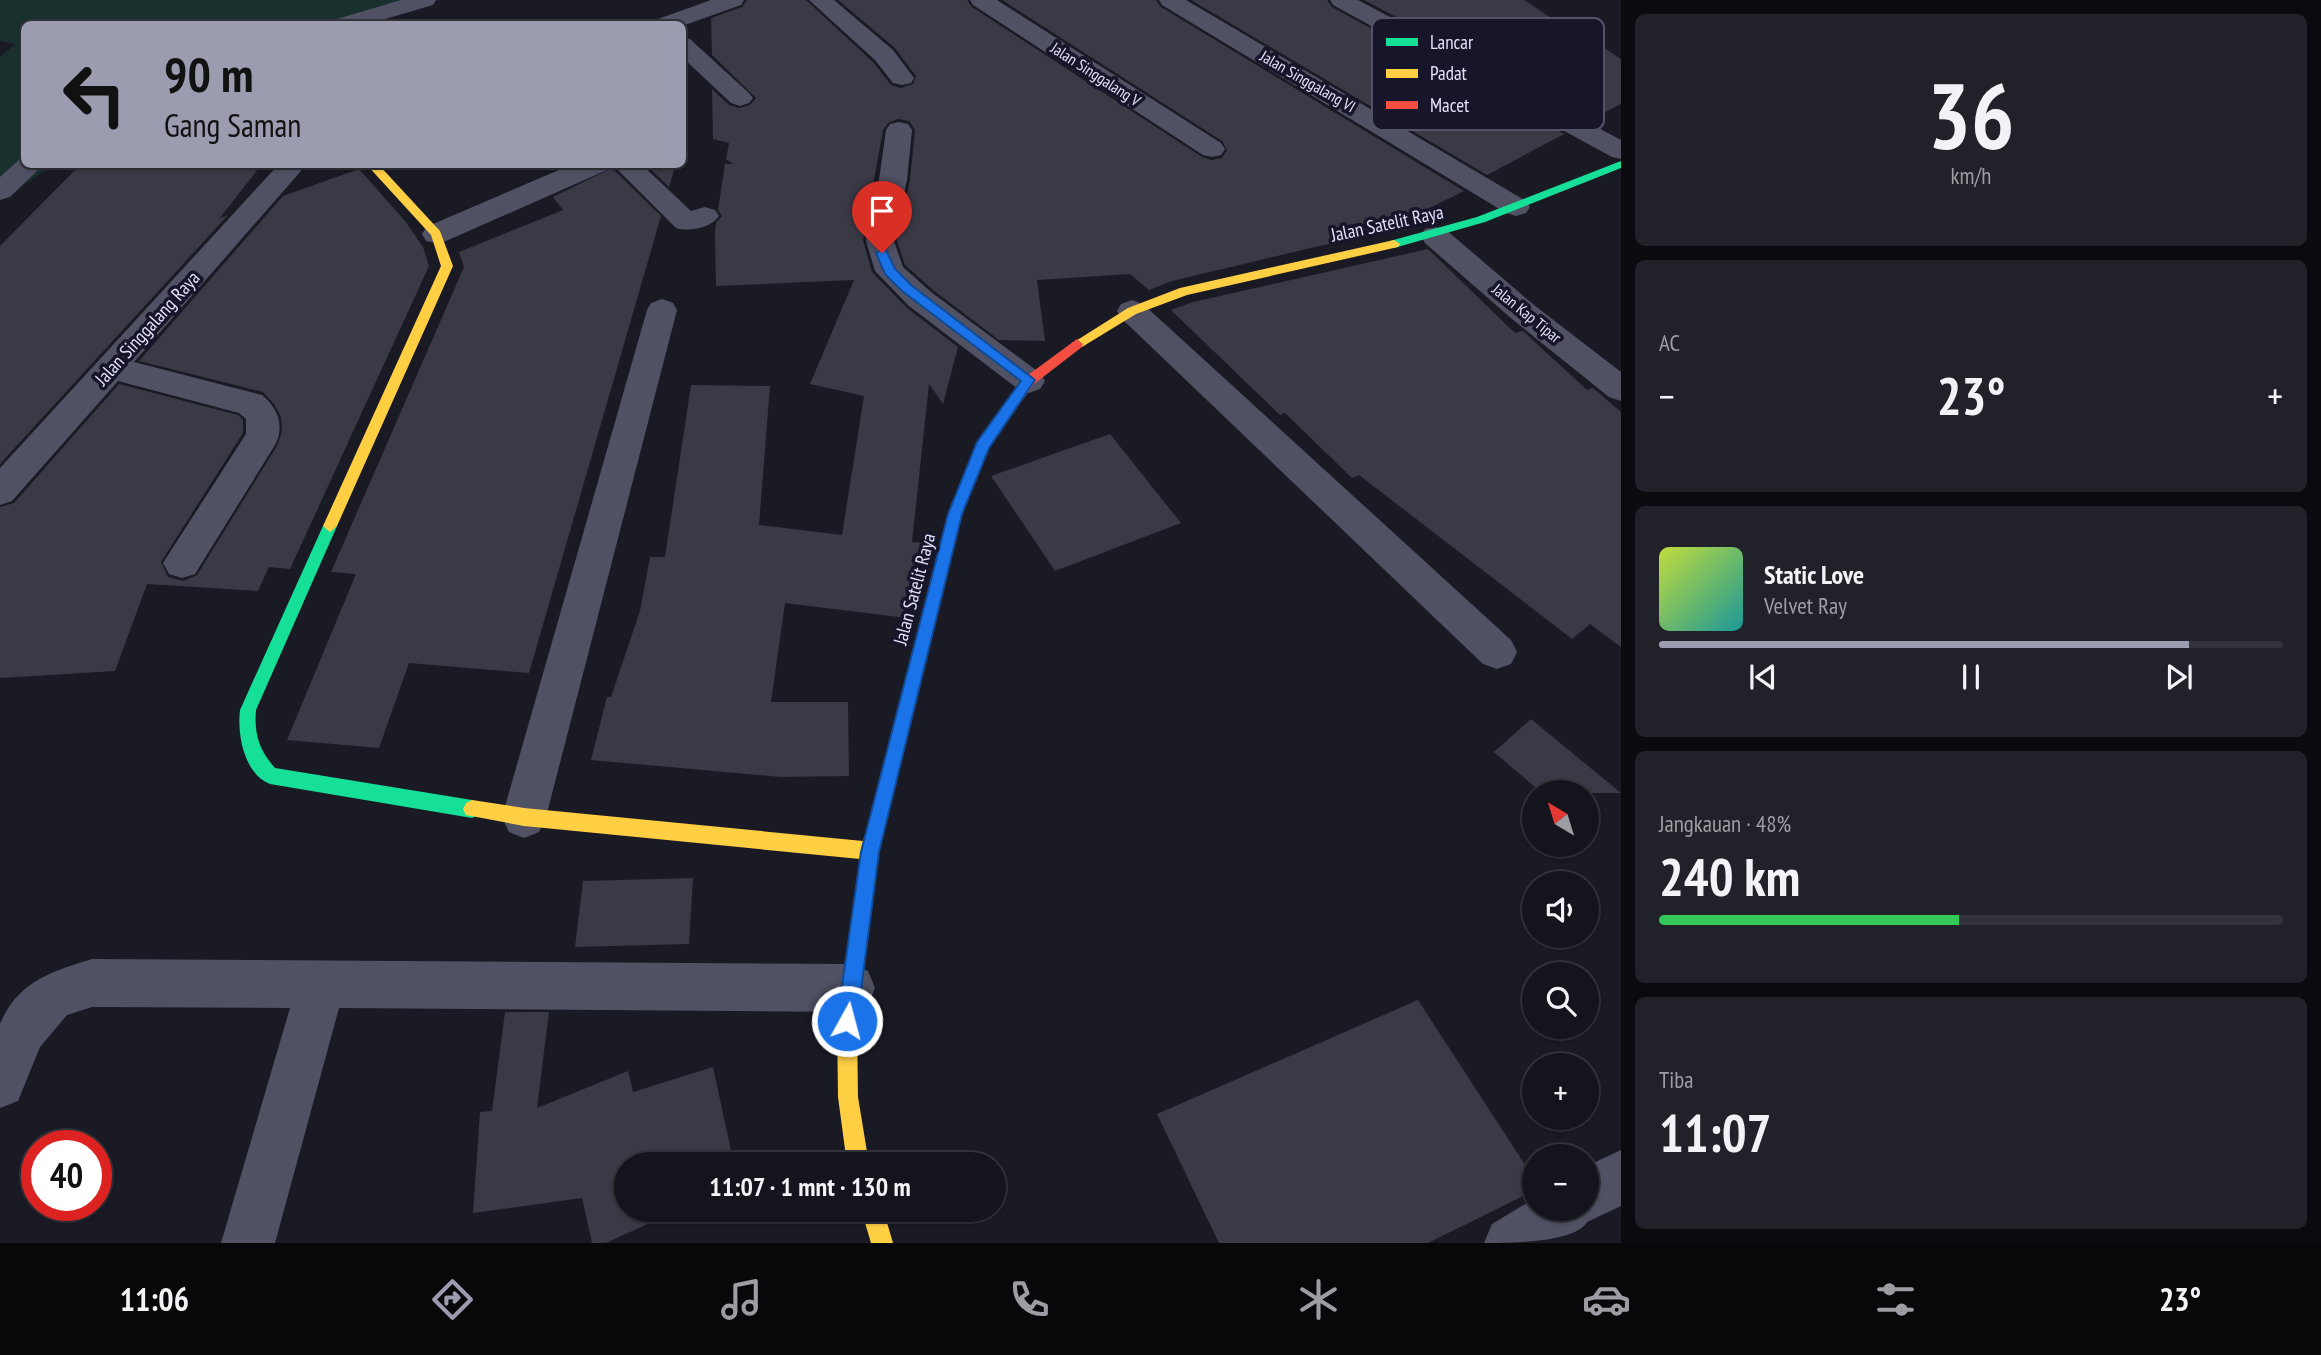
<!DOCTYPE html>
<html lang="id">
<head>
<meta charset="utf-8">
<style>
  :root { --surface:#14141c; --page:#212129; --text:#f1f3f6; --muted:#9d9ea3; --line:#33333b; --accent:#9c9cb0 }
  body { margin:0; font-family:"PT Sans Narrow",sans-serif; background:var(--page); color:var(--text); height:100vh; display:flex; flex-direction:column; font-size:26px; white-space:nowrap }
  * { box-sizing:border-box; margin:0 }
  p { font-size:23px; color:var(--muted) }
  .icon { flex:none; width:38px; height:38px; fill:none; stroke:currentColor; stroke-width:2; stroke-linecap:round; stroke-linejoin:round }
  .map { position:relative; flex:1; overflow:hidden }
  .sheet { display:flex; flex-direction:column; gap:14px; padding:14px; background:#0b0b0f; width:700px }
  .sheet>* { flex:none }
  .top-card { position:absolute; left:21px; top:21px; width:665px; height:147px; border-radius:10px; box-shadow:0 2px 5px #0004,0 0 0 2px var(--line); background:#9c9cb0; color:#111; overflow:hidden }
  .needle { width:46px; rotate:322deg }
  .tools { position:absolute; left:1522px; top:780px; display:grid; gap:14px }
  .tools a { display:grid; place-items:center; width:77px; height:77px; border-radius:50%; background:var(--surface); box-shadow:0 2px 5px #0004,0 0 0 2px var(--line); font-size:35px }
  .speed { position:absolute; left:21px; top:1130px; display:flex; gap:14px; font-size:35px; font-weight:700; text-align:center }
  .speed>* { display:grid; place-content:center; width:91px; height:91px; border-radius:50%; background:var(--surface); box-shadow:0 2px 5px #0004,0 0 0 2px var(--line); line-height:1 }
  .speed .limit { border:10px solid #d22; background:#fff; color:#111 }
  .pin { position:absolute; display:grid; place-items:center; width:60px; height:60px; color:#fff; margin:-72px -30px; border-radius:50% 50% 50% 0; rotate:-45deg; box-shadow:0 0 7px #0007 }
  .pin .icon { rotate:45deg }
  .me { position:absolute; width:77px; margin:-38px; rotate:7deg; stroke-linejoin:round; filter:drop-shadow(0 0 5px #0008) }
  .turn { display:flex; align-items:center; gap:24px; height:147px; padding:0 28px; font-size:32px }
  .turn .icon { width:91px; height:91px; stroke-width:2.5 }
  .turn b { display:block; font-size:49px; line-height:60px }
  .big { font-size:52px; font-weight:700; line-height:1.1 }
  .sheet .tile { flex:1; display:flex; flex-direction:column; justify-content:center; gap:10px; min-width:0; padding:0 24px; border-radius:10px; background:var(--page) }
  .sheet .dial { align-items:center; gap:0 }
  .dial b { font-size:91px; line-height:1 }
  .song { display:flex; align-items:center; gap:21px }
  .cover { width:84px; height:84px; border-radius:10px; background:linear-gradient(135deg,hsl(70 70% 55%),hsl(180 70% 35%)) }
  .played { height:7px; border-radius:4px; background:linear-gradient(90deg,var(--accent) 85%,var(--line) 85%) }
  .keys { display:flex; justify-content:space-around; direction:ltr }
  .heat { display:flex; justify-content:space-between; align-items:center; font-size:38px; direction:ltr }
  .charge { height:10px; border-radius:5px; background:linear-gradient(90deg,#34c759 48%,var(--line) 0) }
  .trip { position:absolute; left:614px; top:1152px; width:392px; height:70px; border-radius:35px; background:var(--surface); box-shadow:0 2px 5px #0004,0 0 0 2px var(--line); font-weight:700; line-height:70px; text-align:center }
  .tabs { display:flex; height:112px; justify-content:space-around; align-items:center; background:#08080b; color:var(--muted) }
  .tabs .icon { width:49px; height:49px }
  .tabs .active { color:var(--accent) }
  .tabs b { font-size:32px; color:var(--text) }
  main { display:flex; flex:1; min-height:0 }
  .map>svg:first-child { display:block }
</style>
</head>
<body>
<main>
<div class="map">
<svg width="1621" height="1243" viewBox="0 0 1621 1243">
  <rect width="100%" height="100%" fill="#1a1a25"/>
  <!-- green -->
  <path fill="#19302e" d="M 0,0 L 409,0 L 330,24 L 24,24 L 24,164 L 54,165 L 0,200 L 0,57 L 15,44 L 0,41 Z"/>
  <!-- building -->
  <g fill="#3a3946">
    <path d="M 747,0 L 806,0 L 873,62 L 891,85 L 901,88 L 913,84 L 916,76 L 895,48 L 838,0 L 967,0 L 972,7 L 1202,157 L 1211,160 L 1222,158 L 1227,150 L 1222,141 L 1002,0 L 1156,0 L 1161,7 L 1464,191 L 1403,221 L 1411,229 L 1319,246 L 1172,281 L 1149,290 L 1130,274 L 1037,280 L 1045,341 L 999,340 L 933,290 L 905,265 L 897,241 L 910,180 L 915,130 L 909,121 L 898,119 L 888,123 L 883,130 L 863,240 L 872,272 L 907,308 L 958,347 L 943,404 L 929,384 L 912,542 L 924,543 L 923,558 L 907,618 L 785,603 L 771,702 L 848,702 L 849,776 L 781,777 L 591,760 L 607,697 L 611,697 L 640,611 L 650,557 L 665,557 L 691,385 L 770,386 L 759,525 L 842,535 L 864,396 L 810,384 L 854,280 L 716,286 L 715,234 L 716,223 L 722,216 L 718,210 L 725,164 L 733,164 L 726,159 L 729,143 L 713,139 L 712,89 L 729,105 L 739,108 L 750,105 L 756,98 L 712,55 L 711,18 L 742,7 Z"/>
    <path d="M 1191,0 L 1327,0 L 1332,7 L 1564,134 L 1487,175 Z"/>
    <path d="M 1364,0 L 1524,0 L 1568,29 L 1573,28 L 1621,59 L 1621,104 L 1590,120 Z"/>
    <path d="M 81,164 L 262,164 L 219,219 L 228,215 L 0,464 L 0,246 Z"/>
    <path d="M 645,164 L 676,164 L 669,187 Z"/>
    <path d="M 612,168 L 661,216 L 529,673 L 409,663 L 379,748 L 287,740 L 356,574 L 331,572 L 464,267 L 459,252 L 563,210 L 553,197 Z"/>
    <path d="M 359,169 L 405,221 L 423,247 L 429,266 L 290,569 L 269,567 L 258,591 L 147,584 L 115,671 L 0,678 L 0,507 L 14,503 L 119,384 L 238,415 L 243,420 L 243,433 L 161,562 L 168,577 L 183,581 L 197,575 L 277,446 L 282,432 L 281,417 L 274,404 L 263,392 L 139,361 L 283,196 Z"/>
    <path d="M 1428,249 L 1515,333 L 1523,331 L 1587,390 L 1593,388 L 1621,412 L 1621,647 L 1590,624 L 1572,639 L 1359,475 L 1352,478 L 1285,413 L 1280,415 L 1171,310 L 1193,302 Z"/>
    <path d="M 1110,434 L 1181,523 L 1055,571 L 991,476 Z"/>
    <path d="M 1531,719 L 1621,793 L 1542,793 L 1494,752 Z"/>
    <path d="M 693,878 L 689,944 L 575,947 L 583,881 Z"/>
    <path d="M 1418,1000 L 1535,1180 L 1535,1190 L 1428,1243 L 1219,1243 L 1157,1114 Z"/>
    <path d="M 505,1012 L 549,1012 L 537,1108 L 628,1071 L 633,1092 L 713,1067 L 734,1164 L 626,1164 L 626,1209 L 663,1209 L 665,1216 L 606,1243 L 592,1243 L 582,1198 L 473,1213 L 480,1112 L 492,1111 Z"/>
  </g>
  <g fill="none" stroke-linecap="round" stroke-linejoin="round">
    <!-- street -->
    <g fill="#505264" fill-rule="evenodd">
      <path d="M 401,0 L 436,0 L 433,5 L 368,24 L 333,24 L 337,19 Z"/>
      <path d="M 711,0 L 744,0 L 741,5 L 682,26 L 654,24 L 658,19 Z"/>
      <path d="M 809,0 L 834,0 L 893,50 L 914,78 L 911,83 L 902,85 L 893,83 L 875,60 Z"/>
      <path d="M 970,0 L 997,0 L 1221,143 L 1225,149 L 1221,155 L 1212,157 L 1203,155 L 973,5 Z"/>
      <path d="M 1159,0 L 1186,0 L 1526,201 L 1530,207 L 1526,213 L 1516,216 L 1506,213 L 1162,5 Z"/>
      <path d="M 1330,0 L 1358,0 L 1621,140 L 1621,159 L 1612,157 L 1333,5 Z"/>
      <path d="M 682,37 L 690,39 L 749,93 L 753,98 L 749,103 L 740,106 L 731,103 L 682,57 Z"/>
      <path d="M 899,122 L 908,124 L 912,130 L 907,180 L 894,241 L 903,267 L 931,292 L 1040,373 L 1045,381 L 1040,389 L 1029,393 L 1018,389 L 909,306 L 875,271 L 866,241 L 879,180 L 886,130 L 890,124 Z"/>
      <path d="M 21,158 L 24,158 L 24,164 L 44,164 L 10,197 L 0,200 L 0,177 Z"/>
      <path d="M 279,164 L 307,164 L 134,362 L 262,395 C 278,408 285,426 275,445 L 195,574 L 182,578 L 169,574 L 163,563 L 246,434 L 246,419 L 239,413 L 118,381 L 12,501 L 0,505 L 0,468 Z"/>
      <path d="M 573,164 L 610,164 L 607,170 L 446,241 L 436,243 L 426,241 L 422,234 L 426,227 Z"/>
      <path d="M 612,164 L 641,164 L 691,211 L 705,207 L 715,210 L 719,216 C 711,228 689,232 676,228 Z"/>
      <path d="M 1435,227 L 1445,229 L 1534,305 L 1621,372 L 1621,401 L 1609,397 L 1512,319 L 1425,243 L 1421,236 L 1425,229 Z"/>
      <path d="M 662,299 L 673,303 L 677,310 L 546,817 L 539,832 L 524,838 L 509,832 L 502,817 L 647,310 L 651,303 Z"/>
      <path d="M 1132,300 L 1143,304 L 1511,640 L 1517,652 L 1511,664 L 1497,669 L 1483,664 L 1121,318 L 1117,311 L 1121,304 Z"/>
      <path d="M 92,959 L 851,964 L 868,971 L 875,988 L 868,1005 L 851,1012 L 339,1008 L 275,1243 L 221,1243 L 290,1008 L 92,1007 L 67,1015 L 40,1047 L 18,1101 L 0,1108 L 0,1024 C 18,981 51,972 92,959 Z"/>
      <path d="M 1621,1150 L 1621,1206 L 1587,1222 C 1575,1243 1510,1243 1484,1243 L 1492,1224 L 1535,1198 L 1535,1209 L 1587,1209 L 1587,1166 Z"/>
    </g>
    <!-- fast -->
    <g fill="#16e098" fill-rule="evenodd">
      <path d="M 1621,161 L 1621,168 L 1485,222 L 1394,248 L 1388,244 L 1390,241 L 1477,217 Z"/>
      <path d="M 330,520 L 337,526 L 256,710 C 254,734 259,750 275,768 L 472,800 L 478,803 L 481,809 L 478,815 L 472,818 L 270,784 C 244,774 237,734 240,710 L 323,526 Z"/>
    </g>
    <!-- slow -->
    <g fill="#ffcf43" fill-rule="evenodd">
      <path d="M 366,164 L 378,164 L 440,231 L 453,266 L 337,526 L 330,532 L 323,526 L 441,266 L 431,235 Z"/>
      <path d="M 1394,240 L 1400,244 L 1398,247 L 1187,295 L 1136,314 L 1082,347 L 1072,347 L 1071,344 L 1128,308 L 1180,288 Z"/>
      <path d="M 472,800 L 524,808 L 863,841 L 871,818 L 877,815 L 883,818 L 886,824 L 879,851 L 857,1021 L 858,1097 L 869,1164 L 847,1164 L 838,1097 L 837,1021 L 860,859 L 524,826 L 466,815 L 463,809 L 466,803 Z"/>
      <path d="M 861,1209 L 883,1209 L 893,1243 L 871,1243 Z"/>
    </g>
    <!-- jam -->
    <path fill="#f24e42" fill-rule="evenodd" d="M 1077,339 L 1083,344 L 1082,347 L 1034,384 L 988,448 L 962,514 L 886,824 L 883,830 L 877,833 L 871,830 L 868,824 L 948,514 L 975,446 L 1024,378 Z"/>
  </g>
  <!-- route -->
  <path fill="#1a73e8" stroke="#114b97" stroke-width="2" d="M 882,249 L 886,250 L 895,269 L 911,285 L 1035,380 L 989,448 L 962,514 L 879,852 L 857,1021 L 854,1028 L 847,1031 L 840,1028 L 837,1021 L 861,852 L 948,514 L 977,442 L 1021,381 L 902,291 L 885,274 L 876,253 Z"/>
  <g text-anchor="middle" dominant-baseline="central" stroke-width="7" stroke-linejoin="round" paint-order="stroke">
    <!-- far-street labels -->
    <g font-size="16" fill="#e2e2fb" stroke="#16152a">
      <text transform="translate(1096 74) rotate(33)">Jalan Singgalang V</text>
      <text transform="translate(1308 81) rotate(30)">Jalan Singgalang VI</text>
      <text transform="translate(1527 313) rotate(39)">Jalan Kap Tipar</text>
    </g>
    <!-- street labels -->
    <g font-size="19" fill="#e2e2fb" stroke="#16152a">
      <text transform="translate(1387 223) rotate(-12)">Jalan Satelit Raya</text>
      <text transform="translate(147 328) rotate(-48)">Jalan Singgalang Raya</text>
      <text transform="translate(914 589) rotate(-75)">Jalan Satelit Raya</text>
    </g>
  </g>
  <!-- legend -->
  <rect x="1372" y="18" width="232" height="112" rx="10" fill="#16152a" stroke="#535269" stroke-width="2"/>
  <rect x="1386" y="38" width="32" height="8" fill="#16e098"/>
  <rect x="1386" y="69" width="32" height="9" fill="#ffcf43"/>
  <rect x="1386" y="101" width="32" height="8" fill="#f24e42"/>
  <g font-size="19" fill="#e2e2fb">
    <text x="1430" y="49">Lancar</text>
    <text x="1430" y="80">Padat</text>
    <text x="1430" y="112">Macet</text>
  </g>
</svg>
<div class="tools">
<a><svg class="needle" viewBox="-14 -14 28 28"><path d="M0-13l5 13h-10z" fill="#e53935"/><path d="M0 13l5-13h-10z" fill="#9d9ea3"/></svg></a>
<a><svg class="icon" aria-label="sound" viewBox="0 0 24 24"><path d="M4 9h4l5-4v14l-5-4H4zM17 9q2 3 0 6"/></svg></a>
<a><svg class="icon" aria-label="search" viewBox="0 0 24 24"><circle cx="10" cy="10" r="6"/><path d="M15 15l6 6"/></svg></a>
<a>+</a>
<a>−</a>
</div>
<div class="speed"><div class="limit">40</div></div>
<div class="pin" style="left:882px;top:253px;background:#d93025"><svg class="icon" aria-label="arrive" viewBox="0 0 24 24"><path d="M6 21V4h12l-3 4 3 4H6"/></svg></div>
<svg class="me" style="left:847px;top:1021px" viewBox="-20 -20 40 40"><circle r="17" fill="#1a73e8" stroke="#fff" stroke-width="3"/><path d="M0-11L8 9 0 5-8 9z" fill="#fff"/></svg>
<div class="trip">11:07 · 1 mnt · 130 m</div>
<div class="top-card">
<div class="turn"><svg class="icon" aria-label="left" viewBox="0 0 24 24"><path d="M17 20v-9H6M10 6l-5 5 5 5"/></svg><div><b>90 m</b>Gang Saman</div></div>
</div>
</div>
<section class="sheet">
<div class="tile dial"><b>36</b><p>km/h</p></div>
<div class="tile"><p>AC</p>
<div class="heat"><a>−</a><b class="big">23°</b><a>+</a></div>
</div>
<div class="tile">
<div class="song"><i class="cover"></i><div><b>Static Love</b><p>Velvet Ray</p></div></div>
<div class="played"></div>
<div class="keys"><svg class="icon" aria-label="previous" viewBox="0 0 24 24"><path d="M18 5L8 12l10 7zM5 5v14"/></svg><svg class="icon" aria-label="pause" viewBox="0 0 24 24"><path d="M8 5v14M16 5v14"/></svg><svg class="icon" aria-label="next" viewBox="0 0 24 24"><path d="M6 5l10 7-10 7zM19 5v14"/></svg></div>
</div>
<div class="tile"><p>Jangkauan · 48%</p><b class="big">240 km</b><div class="charge"></div></div>
<div class="tile"><p>Tiba</p><b class="big">11:07</b></div>
</section>
</main>
<nav class="tabs">
<b>11:06</b>
<svg class="icon active" aria-label="directions" viewBox="0 0 24 24"><path d="M12 3l9 9-9 9-9-9zM9 14v-3h6M13 9l2 2-2 2"/></svg>
<svg class="icon" aria-label="music" viewBox="0 0 24 24"><path d="M9 18V5l10-2v13"/><circle cx="6" cy="18" r="3"/><circle cx="16" cy="16" r="3"/></svg>
<svg class="icon" aria-label="phone" viewBox="0 0 24 24"><path d="M5 4h4l2 5-3 2q2 4 5 5l2-3 5 2v4C11 20 4 13 5 4z"/></svg>
<svg class="icon" aria-label="climate" viewBox="0 0 24 24"><path d="M12 3v18M4 7l16 10M4 17L20 7"/></svg>
<svg class="icon" aria-label="car" viewBox="0 0 24 24"><path d="M5 17H2v-5l4-1 3-4h7l3 4 3 1v5h-3M9 17h6M6 11h13"/><circle cx="7" cy="17" r="2"/><circle cx="17" cy="17" r="2"/></svg>
<svg class="icon" aria-label="filters" viewBox="0 0 24 24"><path d="M4 7h16M4 17h16"/><circle cx="9" cy="7" r="2"/><circle cx="15" cy="17" r="2"/></svg>
<b>23°</b>
</nav>
</body>
</html>
